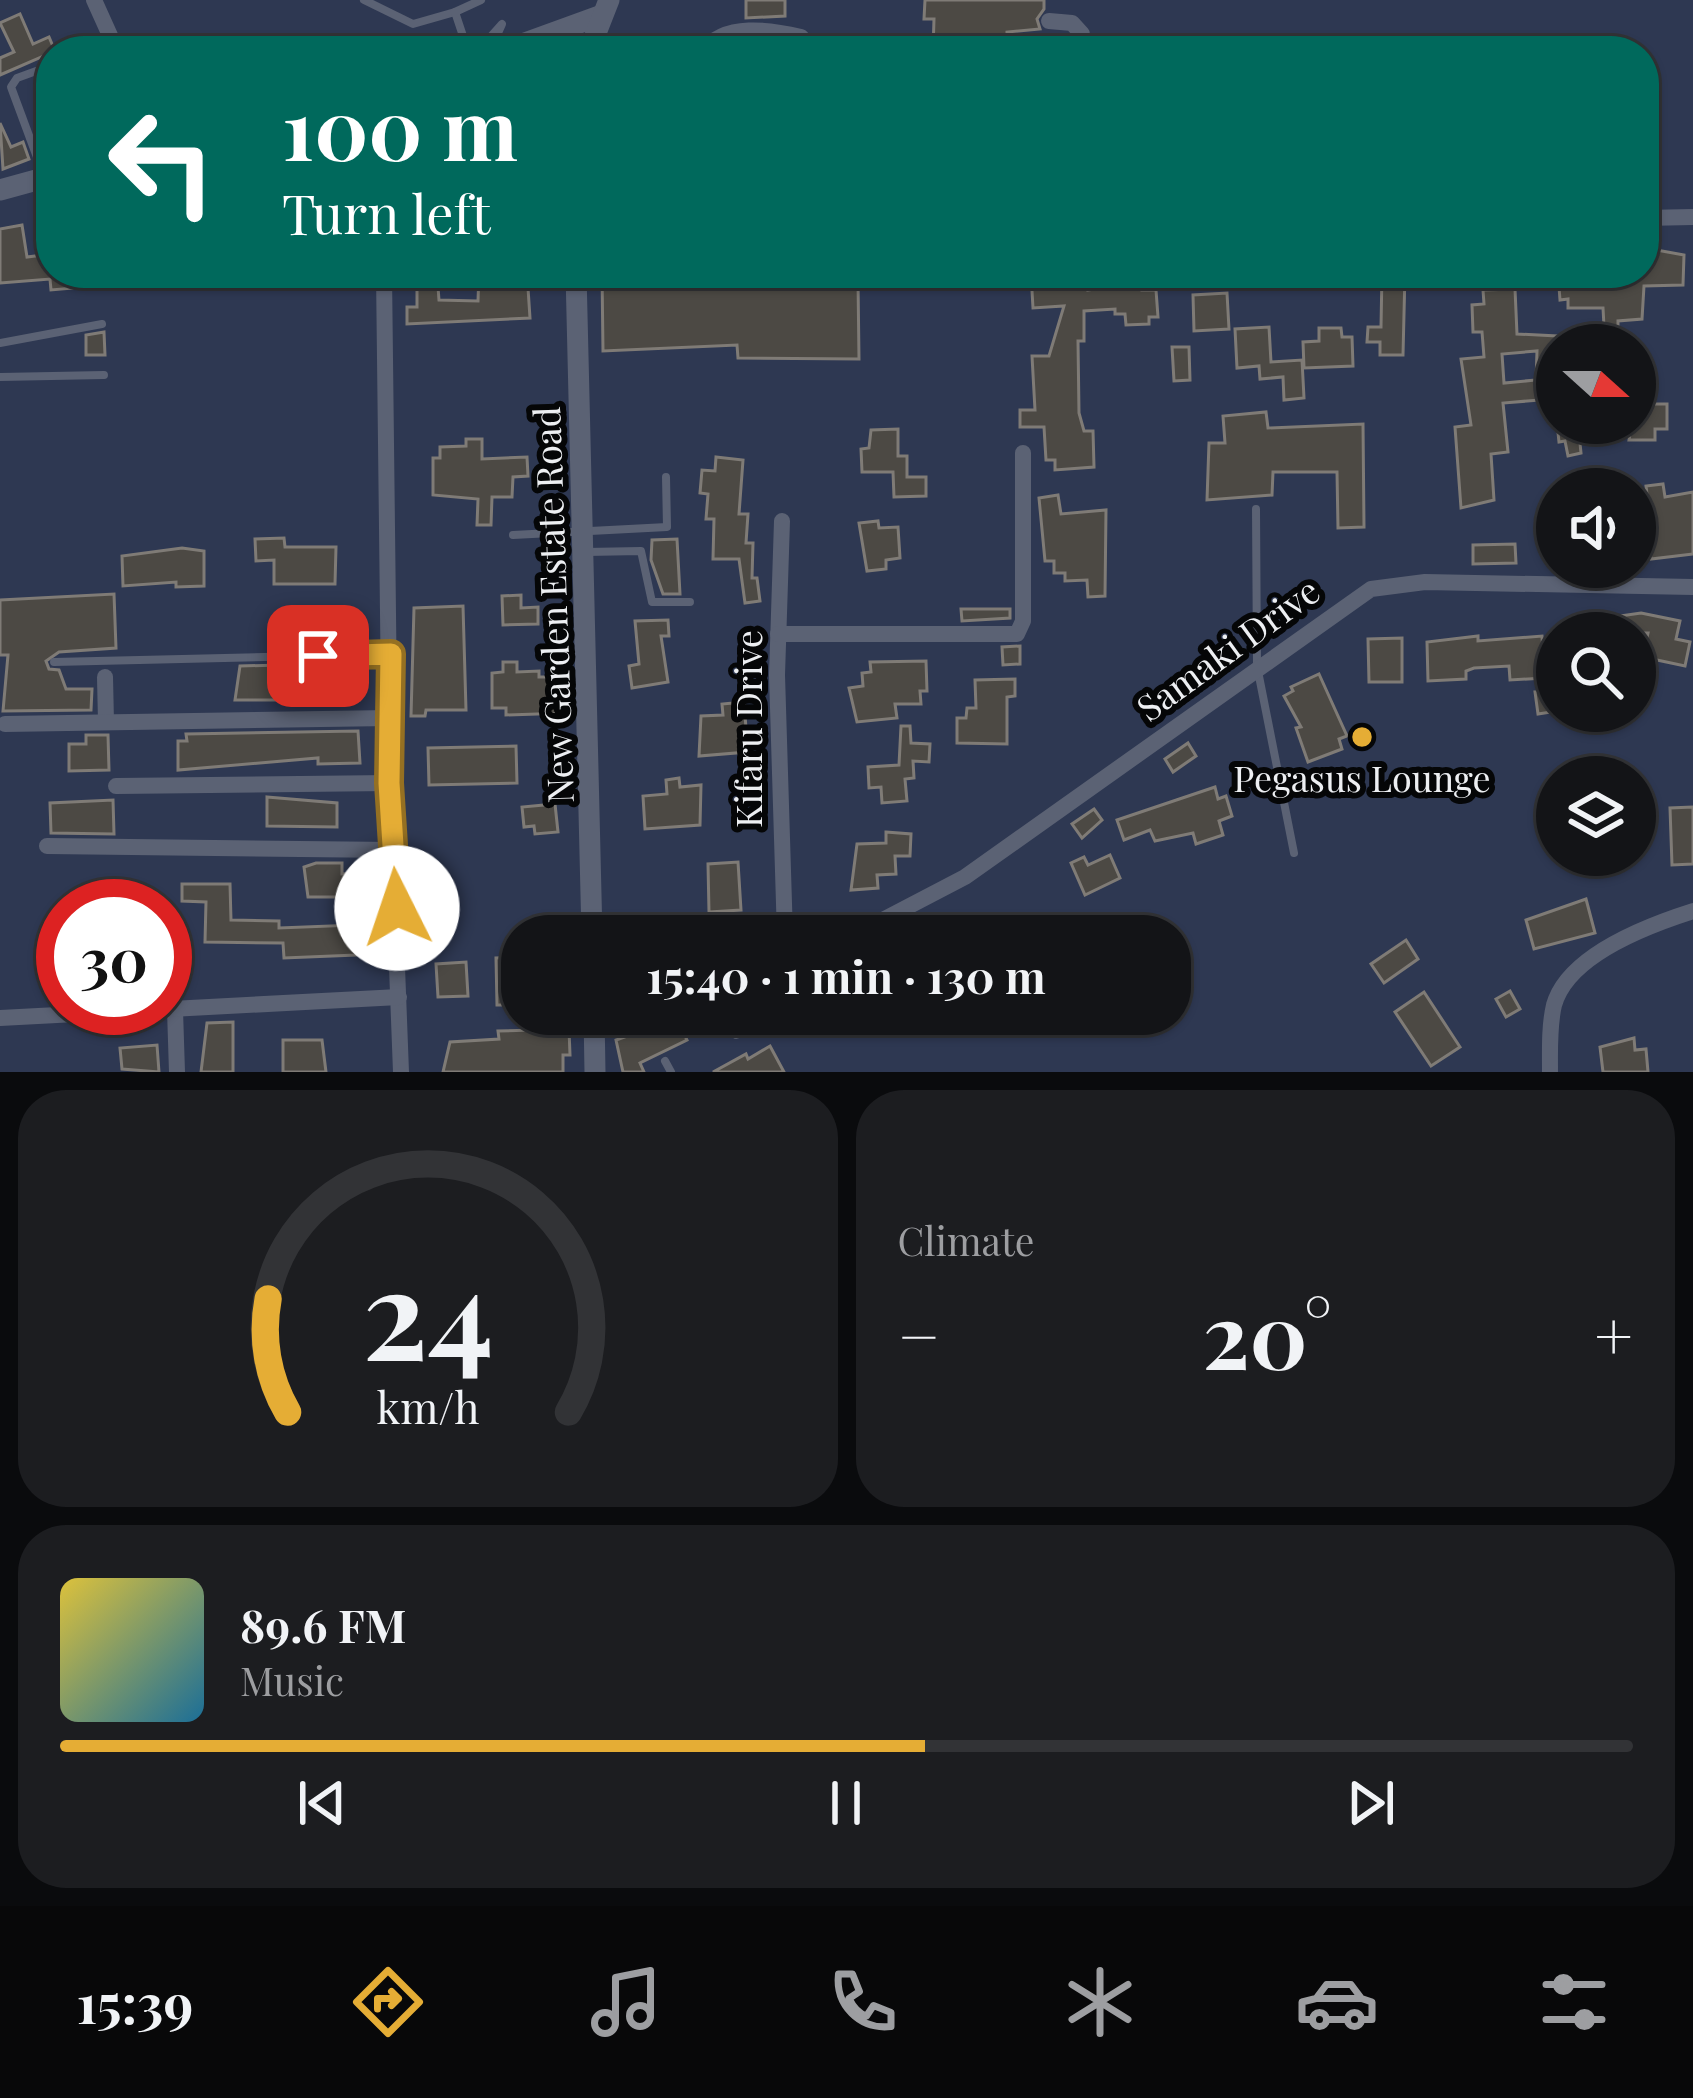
<!DOCTYPE html>
<html lang="en">
<head>
<meta charset="utf-8">
<style>
  :root { --surface:#131417; --page:#1c1d20; --text:#f1f3f6; --muted:#9d9ea1; --line:#323336; --accent:#e5ad35 }
  body { margin:0; font-family:"Playfair Display",serif; background:var(--page); color:var(--text); height:100vh; display:flex; flex-direction:column; font-size:45px; white-space:nowrap }
  * { box-sizing:border-box; margin:0 }
  p { font-size:39px; color:var(--muted) }
  .icon { flex:none; width:66px; height:66px; fill:none; stroke:currentColor; stroke-width:2; stroke-linecap:round; stroke-linejoin:round }
  .map { position:relative; height:1072px; overflow:hidden }
  .panel { display:flex; flex-direction:column; gap:18px; padding:18px; background:#0a0b0d; flex:1 }
  .panel>* { flex:none }
  .top-card { position:absolute; left:36px; top:36px; width:1623px; height:252px; border-radius:48px; box-shadow:0 3px 9px #0004,0 0 0 3px var(--line); background:#00695c; color:#fff; overflow:hidden }
  .needle { width:78px; rotate:111deg }
  .fabs { position:absolute; left:1536px; top:324px; display:grid; gap:24px }
  .fabs a { display:grid; place-items:center; width:120px; height:120px; border-radius:50%; background:var(--surface); box-shadow:0 3px 9px #0004,0 0 0 3px var(--line); font-size:60px }
  .speed { position:absolute; left:36px; top:879px; display:flex; gap:24px; font-size:60px; font-weight:700; text-align:center }
  .speed>* { display:grid; place-content:center; width:156px; height:156px; border-radius:50%; background:var(--surface); box-shadow:0 3px 9px #0004,0 0 0 3px var(--line); line-height:1 }
  .speed .limit { border:18px solid #d22; background:#fff; color:#111 }
  .pin { position:absolute; display:grid; place-items:center; width:102px; height:102px; color:#fff; margin:-51px; border-radius:24px; box-shadow:0 6px 18px #0006 }
  .me { position:absolute; width:132px; margin:-66px; rotate:356deg; stroke-linejoin:round; filter:drop-shadow(0 0 9px #0008) }
  .turn { display:flex; align-items:center; gap:42px; height:252px; padding:0 48px; font-size:54px }
  .turn .icon { width:156px; height:156px; stroke-width:2.5 }
  .turn b { display:block; font-size:84px; line-height:102px }
  .big { font-size:90px; font-weight:700; line-height:1.1 }
  .panel .tile { flex:1; display:flex; flex-direction:column; justify-content:center; gap:18px; min-width:0; padding:0 42px; border-radius:48px; background:var(--page) }
  .panel .dial { align-items:center; gap:0 }
  .dial svg { height:312px; overflow:visible; fill:none; stroke:var(--line); stroke-width:7; stroke-linecap:round; text-anchor:middle }
  .dial text { fill:var(--text); stroke:none }
  .song { display:flex; align-items:center; gap:36px }
  .cover { width:144px; height:144px; border-radius:18px; background:linear-gradient(135deg,hsl(50 70% 55%),hsl(200 70% 35%)) }
  .played { height:12px; border-radius:6px; background:linear-gradient(90deg,var(--accent) 55%,var(--line) 55%) }
  .keys { display:flex; justify-content:space-around; direction:ltr }
  .heat { display:flex; justify-content:space-between; align-items:center; font-size:66px; direction:ltr }
  .panel .tiles { flex:1; display:grid; gap:18px; grid-template-columns:1fr 1fr }
  .tile:last-child { grid-column:span 2 }
  .trip { position:absolute; left:501px; top:915px; width:690px; height:120px; border-radius:48px; background:var(--surface); box-shadow:0 3px 9px #0004,0 0 0 3px var(--line); font-weight:700; line-height:120px; text-align:center }
  .tabs { display:flex; height:192px; justify-content:space-around; align-items:center; background:#080809; color:var(--muted) }
  .tabs .icon { width:84px; height:84px }
  .tabs .active { color:var(--accent) }
  .tabs b { font-size:54px; color:var(--text) }
  .map>svg:first-child { display:block }
</style>
</head>
<body>
<div class="map">
<svg width="1693" height="1072" viewBox="0 0 1693 1072">
  <rect width="100%" height="100%" fill="#191b1f"/>
  <!-- green -->
  <path fill="#2e3852" fill-rule="evenodd" d="M 0,0 L 1693,0 L 1693,1072 L 0,1072 ZM 51,51 L 1644,51 L 1644,273 L 51,273 ZM 1557,345 L 1635,345 L 1635,423 L 1557,423 ZM 1557,489 L 1635,489 L 1635,567 L 1557,567 ZM 1557,633 L 1635,633 L 1635,711 L 1557,711 ZM 1557,777 L 1635,777 L 1635,855 L 1557,855 ZM 63,906 L 165,906 L 165,1008 L 63,1008 ZM 522,936 L 1170,936 L 1170,1014 L 522,1014 Z"/>
  <!-- building -->
  <g fill="#4c4944" stroke="#7f7b76" stroke-width="3" fill-rule="evenodd">
    <path d="M 746,0 L 785,0 L 785,16 L 746,18 Z"/>
    <path d="M 925,0 L 1044,0 L 1044,9 L 1037,19 L 1040,29 L 1007,32 L 1007,51 L 933,51 L 934,19 L 924,19 Z"/>
    <path d="M 20,14 L 33,44 L 49,37 L 55,51 L 0,75 L 0,58 L 14,52 L 0,23 Z"/>
    <path d="M 749,43 L 773,45 L 773,51 L 722,51 Z"/>
    <path d="M 0,123 L 11,147 L 23,142 L 29,159 L 3,169 Z"/>
    <path d="M 22,225 L 27,257 L 51,254 L 51,273 L 85,273 L 86,287 L 51,290 L 50,279 L 0,283 L 0,229 Z"/>
    <path d="M 1651,249 L 1684,255 L 1683,285 L 1644,286 L 1642,319 L 1618,321 L 1618,345 L 1605,345 L 1603,308 L 1568,308 L 1568,299 L 1560,300 L 1558,273 L 1644,273 L 1644,254 Z"/>
    <path d="M 211,273 L 267,273 L 268,283 L 211,287 Z"/>
    <path d="M 479,273 L 527,273 L 530,318 L 407,324 L 407,307 L 417,307 L 417,288 L 438,287 L 439,300 L 478,301 Z"/>
    <path d="M 602,273 L 730,275 L 731,283 L 778,280 L 779,285 L 858,280 L 859,359 L 738,358 L 737,345 L 603,351 Z"/>
    <path d="M 1046,273 L 1088,275 L 1088,290 L 1142,282 L 1142,290 L 1156,290 L 1158,317 L 1149,317 L 1149,324 L 1126,325 L 1125,314 L 1115,314 L 1115,309 L 1084,311 L 1084,341 L 1078,341 L 1079,413 L 1084,431 L 1093,431 L 1094,467 L 1055,470 L 1055,460 L 1046,460 L 1044,427 L 1020,427 L 1020,410 L 1035,410 L 1032,356 L 1049,356 L 1064,306 L 1033,308 L 1031,274 Z"/>
    <path d="M 1382,273 L 1405,273 L 1403,355 L 1380,355 L 1380,342 L 1367,342 L 1368,327 L 1381,327 Z"/>
    <path d="M 1515,289 L 1517,334 L 1557,336 L 1557,383 L 1552,399 L 1503,403 L 1508,452 L 1491,454 L 1494,500 L 1461,508 L 1455,427 L 1471,425 L 1461,359 L 1484,357 L 1482,332 L 1473,332 L 1472,305 L 1484,304 L 1483,290 ZM 1537,351 L 1536,380 L 1504,383 L 1502,354 Z"/>
    <path d="M 1227,293 L 1229,329 L 1194,331 L 1193,295 Z"/>
    <path d="M 1269,327 L 1271,362 L 1302,360 L 1304,398 L 1284,400 L 1283,377 L 1260,379 L 1259,366 L 1237,368 L 1235,329 Z"/>
    <path d="M 1319,328 L 1341,328 L 1342,337 L 1352,337 L 1353,366 L 1304,368 L 1303,342 L 1319,341 Z"/>
    <path d="M 104,332 L 105,355 L 86,355 L 86,335 Z"/>
    <path d="M 1172,347 L 1189,347 L 1190,380 L 1174,381 Z"/>
    <path d="M 1635,404 L 1667,404 L 1667,429 L 1655,429 L 1655,440 L 1629,440 Z"/>
    <path d="M 1266,412 L 1268,428 L 1363,424 L 1364,527 L 1338,528 L 1337,472 L 1273,472 L 1272,495 L 1207,500 L 1209,443 L 1225,443 L 1223,416 Z"/>
    <path d="M 1557,423 L 1600,423 L 1603,439 L 1580,443 L 1581,453 L 1568,456 L 1565,441 L 1559,442 Z"/>
    <path d="M 898,429 L 898,456 L 907,456 L 907,477 L 926,477 L 926,496 L 894,497 L 893,472 L 862,472 L 861,449 L 869,448 L 871,430 Z"/>
    <path d="M 466,439 L 482,439 L 482,459 L 527,457 L 528,476 L 513,477 L 512,497 L 492,497 L 491,525 L 477,525 L 478,499 L 433,495 L 433,458 L 440,458 L 440,447 L 466,446 Z"/>
    <path d="M 716,457 L 743,460 L 739,514 L 748,514 L 746,543 L 753,543 L 752,578 L 757,578 L 760,601 L 745,603 L 739,559 L 713,559 L 714,519 L 706,519 L 708,494 L 700,493 L 702,470 L 715,471 Z"/>
    <path d="M 1663,484 L 1665,497 L 1693,492 L 1693,554 L 1651,559 L 1649,543 L 1638,544 L 1635,503 L 1648,502 L 1646,486 Z"/>
    <path d="M 1058,495 L 1061,514 L 1106,510 L 1105,596 L 1088,597 L 1087,580 L 1065,581 L 1065,573 L 1054,573 L 1054,561 L 1045,561 L 1039,498 Z"/>
    <path d="M 878,521 L 879,528 L 898,527 L 900,558 L 886,560 L 886,569 L 867,571 L 859,523 Z"/>
    <path d="M 284,538 L 285,547 L 336,547 L 335,584 L 274,584 L 274,560 L 256,561 L 255,539 Z"/>
    <path d="M 677,539 L 680,594 L 663,594 L 651,560 L 652,540 Z"/>
    <path d="M 1515,544 L 1516,563 L 1473,564 L 1473,545 Z"/>
    <path d="M 182,548 L 204,551 L 204,586 L 176,587 L 176,582 L 123,586 L 122,556 Z"/>
    <path d="M 114,594 L 116,648 L 59,652 L 46,661 L 49,669 L 59,670 L 66,689 L 92,689 L 91,710 L 3,711 L 8,655 L 0,655 L 0,600 Z"/>
    <path d="M 521,595 L 521,608 L 538,607 L 538,624 L 503,625 L 502,596 Z"/>
    <path d="M 463,606 L 466,710 L 426,710 L 425,716 L 411,716 L 414,608 Z"/>
    <path d="M 319,608 L 320,630 L 337,629 L 338,647 L 286,648 L 284,620 L 295,619 L 295,609 Z"/>
    <path d="M 961,609 L 1010,609 L 1010,618 L 962,621 Z"/>
    <path d="M 1641,613 L 1680,621 L 1676,639 L 1690,642 L 1685,666 L 1643,657 L 1648,633 L 1601,633 L 1599,619 Z"/>
    <path d="M 668,620 L 669,636 L 661,636 L 668,682 L 632,688 L 629,666 L 639,664 L 635,621 Z"/>
    <path d="M 1478,636 L 1478,641 L 1542,636 L 1544,678 L 1510,680 L 1509,666 L 1474,668 L 1466,671 L 1466,679 L 1428,681 L 1427,642 Z"/>
    <path d="M 1402,638 L 1402,682 L 1369,682 L 1368,639 Z"/>
    <path d="M 1020,646 L 1020,664 L 1003,665 L 1002,647 Z"/>
    <path d="M 926,661 L 927,691 L 920,691 L 921,704 L 895,704 L 897,718 L 857,722 L 849,688 L 863,686 L 862,673 L 871,672 L 870,662 Z"/>
    <path d="M 503,662 L 517,662 L 517,672 L 539,671 L 539,677 L 550,677 L 550,683 L 565,683 L 566,713 L 506,715 L 506,708 L 492,708 L 492,673 L 503,672 Z"/>
    <path d="M 353,663 L 359,700 L 235,700 L 240,666 Z"/>
    <path d="M 1319,674 L 1347,736 L 1339,739 L 1342,749 L 1308,762 L 1296,728 L 1301,727 L 1284,696 L 1293,691 L 1291,687 Z"/>
    <path d="M 1015,679 L 1015,696 L 1007,697 L 1007,744 L 957,743 L 957,718 L 966,718 L 967,708 L 976,708 L 975,680 Z"/>
    <path d="M 1549,691 L 1551,712 L 1538,714 L 1535,692 Z"/>
    <path d="M 744,702 L 746,728 L 756,727 L 758,741 L 747,743 L 747,752 L 699,756 L 701,716 L 723,715 L 722,704 Z"/>
    <path d="M 901,726 L 910,726 L 911,743 L 930,744 L 929,762 L 913,761 L 914,778 L 905,779 L 907,801 L 882,803 L 881,787 L 869,788 L 868,767 L 899,765 Z"/>
    <path d="M 358,731 L 360,763 L 318,764 L 318,758 L 178,770 L 178,741 L 187,741 L 186,734 Z"/>
    <path d="M 86,735 L 108,735 L 109,770 L 69,771 L 69,744 L 86,744 Z"/>
    <path d="M 1188,743 L 1196,756 L 1173,772 L 1165,759 Z"/>
    <path d="M 516,746 L 517,783 L 429,785 L 428,748 Z"/>
    <path d="M 679,778 L 680,787 L 701,785 L 700,825 L 645,829 L 643,796 L 667,794 L 666,780 Z"/>
    <path d="M 1215,787 L 1218,799 L 1226,796 L 1232,816 L 1219,821 L 1223,835 L 1196,844 L 1193,833 L 1155,841 L 1150,830 L 1124,840 L 1117,820 Z"/>
    <path d="M 267,797 L 337,803 L 337,827 L 267,826 Z"/>
    <path d="M 113,800 L 114,834 L 51,833 L 50,803 Z"/>
    <path d="M 555,804 L 558,832 L 535,834 L 534,826 L 524,827 L 522,807 Z"/>
    <path d="M 1693,807 L 1693,864 L 1672,865 L 1670,808 Z"/>
    <path d="M 1094,809 L 1102,820 L 1082,838 L 1072,824 Z"/>
    <path d="M 886,832 L 911,834 L 910,856 L 895,856 L 896,874 L 877,875 L 878,888 L 851,890 L 857,844 L 886,843 Z"/>
    <path d="M 1110,855 L 1120,878 L 1085,895 L 1071,863 L 1084,857 L 1088,865 Z"/>
    <path d="M 738,862 L 741,910 L 709,912 L 708,864 Z"/>
    <path d="M 316,863 L 342,863 L 342,874 L 357,873 L 357,897 L 308,897 L 304,867 Z"/>
    <path d="M 182,884 L 230,884 L 231,920 L 279,921 L 279,928 L 355,925 L 356,955 L 284,958 L 283,943 L 205,942 L 206,902 L 182,901 Z"/>
    <path d="M 1586,899 L 1595,933 L 1534,949 L 1526,920 Z"/>
    <path d="M 1406,940 L 1418,959 L 1384,983 L 1371,964 Z"/>
    <path d="M 522,957 L 522,1005 L 497,1005 L 496,958 Z"/>
    <path d="M 466,962 L 468,996 L 438,997 L 436,964 Z"/>
    <path d="M 1510,991 L 1520,1009 L 1506,1017 L 1496,999 Z"/>
    <path d="M 1424,992 L 1460,1047 L 1431,1066 L 1395,1012 Z"/>
    <path d="M 653,1014 L 675,1014 L 687,1040 L 640,1063 L 644,1072 L 623,1072 L 616,1040 L 659,1025 Z"/>
    <path d="M 233,1022 L 233,1072 L 201,1072 L 207,1023 Z"/>
    <path d="M 569,1029 L 570,1055 L 563,1055 L 563,1072 L 443,1072 L 450,1042 L 499,1039 L 498,1031 Z"/>
    <path d="M 1634,1038 L 1635,1050 L 1646,1049 L 1648,1072 L 1603,1072 L 1600,1047 Z"/>
    <path d="M 283,1040 L 322,1040 L 326,1072 L 283,1072 Z"/>
    <path d="M 157,1045 L 159,1072 L 122,1069 L 120,1048 Z"/>
    <path d="M 770,1046 L 784,1072 L 713,1072 L 746,1054 L 748,1059 Z"/>
  </g>
  <g fill="none" stroke-linecap="round" stroke-linejoin="round">
    <!-- service -->
    <g stroke="#5b6274" stroke-width="8">
      <path d="M 364,0 L 413,24 L 455,12"/>
      <path d="M 76,44 L 78,51"/>
      <path d="M 468,51 L 455,12 L 481,0"/>
      <path d="M 478,51 L 502,24 L 493,44 L 503,42"/>
      <path d="M 44,176 L 11,87 L 17,78 L 39,70 L 51,74"/>
      <path d="M 0,343 L 102,324"/>
      <path d="M 0,377 L 104,375"/>
      <path d="M 1256,509 L 1257,666 L 1294,853"/>
      <path d="M 513,535 L 667,527 L 666,477"/>
      <path d="M 586,552 L 641,551 L 652,602 L 690,602"/>
      <path d="M 54,662 L 389,654"/>
      <path d="M 722,1014 L 736,1035 L 778,1020"/>
      <path d="M 665,1061 L 671,1072"/>
    </g>
    <!-- minor -->
    <g stroke="#5b6274" stroke-width="16">
      <path d="M 94,0 L 117,51"/>
      <path d="M 1049,21 L 1072,23 L 1082,34"/>
      <path d="M 704,51 C 724,22 771,30 801,37 L 812,51"/>
      <path d="M 1644,218 L 1693,217"/>
      <path d="M 384,273 L 390,783 L 401,1072"/>
      <path d="M 963,273 L 979,273"/>
      <path d="M 782,521 L 777,675 L 785,936"/>
      <path d="M 778,634 L 1017,634 L 1023,621 L 1023,453"/>
      <path d="M 105,677 L 106,722"/>
      <path d="M 5,724 L 390,718"/>
      <path d="M 116,786 L 390,783"/>
      <path d="M 47,846 L 393,850"/>
      <path d="M 852,936 L 965,877 L 1371,589 L 1425,582 L 1693,587"/>
      <path d="M 175,1010 L 177,1072"/>
      <path d="M 0,1018 L 399,997"/>
      <path d="M 1550,1072 C 1550,1051 1549,1026 1554,1005 C 1568,955 1649,925 1693,911"/>
    </g>
    <!-- tertiary -->
    <g stroke="#5b6274" stroke-width="21">
      <path d="M 503,51 L 599,16"/>
      <path d="M 589,51 L 609,0"/>
      <path d="M 0,190 L 51,176"/>
      <path d="M 576,273 L 592,936"/>
      <path d="M 594,1014 L 595,1072"/>
    </g>
  </g>
  <g fill="none" stroke-linecap="round" stroke-linejoin="round">
    <defs>
      <path id="route" d="M 318,656 L 391,654 L 389,783 L 397,908"/>
    </defs>
    <!-- route casing -->
    <use href="#route" stroke="#957022" stroke-width="30"/>
    <!-- route -->
    <use href="#route" stroke="#e5ad35" stroke-width="21"/>
  </g>
  <!-- markers -->
  <circle fill="#e5ad35" stroke="#050607" stroke-width="4.5" cx="1362" cy="737" r="12"/>
  <g text-anchor="middle" dominant-baseline="central" stroke-width="12" stroke-linejoin="round" paint-order="stroke">
    <!-- street labels -->
    <g font-size="36" fill="#edeff2" stroke="#050607">
      <text transform="translate(552 605) rotate(-92)">New Garden Estate Road</text>
      <text transform="translate(1227 648) rotate(-36)">Samaki Drive</text>
      <text transform="translate(747 729) rotate(-90)">Kifaru Drive</text>
    </g>
    <!-- poi labels -->
    <g font-size="36" fill="#edeff2" stroke="#050607">
      <text x="1362" y="777">Pegasus Lounge</text>
    </g>
  </g>
</svg>
<div class="fabs">
<a><svg class="needle" viewBox="-14 -14 28 28"><path d="M0-13l5 13h-10z" fill="#e53935"/><path d="M0 13l5-13h-10z" fill="#9d9ea1"/></svg></a>
<a><svg class="icon" aria-label="sound" viewBox="0 0 24 24"><path d="M4 9h4l5-4v14l-5-4H4zM17 9q2 3 0 6"/></svg></a>
<a><svg class="icon" aria-label="search" viewBox="0 0 24 24"><circle cx="10" cy="10" r="6"/><path d="M15 15l6 6"/></svg></a>
<a><svg class="icon" aria-label="layers" viewBox="0 0 24 24"><path d="M12 4l9 5-9 5-9-5zM3 14l9 5 9-5"/></svg></a>
</div>
<div class="speed"><div class="limit">30</div></div>
<div class="pin" style="left:318px;top:656px;background:#d93025"><svg class="icon" aria-label="arrive" viewBox="0 0 24 24"><path d="M6 21V4h12l-3 4 3 4H6"/></svg></div>
<svg class="me" style="left:397px;top:908px" viewBox="-20 -20 40 40"><circle r="19" fill="#fff"/><path d="M0-13L10 11 0 6-10 11z" fill="#e5ad35"/></svg>
<div class="trip">15:40 · 1 min · 130 m</div>
<div class="top-card">
<div class="turn"><svg class="icon" aria-label="left" viewBox="0 0 24 24"><path d="M17 20v-9H6M10 6l-5 5 5 5"/></svg><div><b>100 m</b>Turn left</div></div>
</div>
</div>
<section class="panel">
<div class="tiles">
<div class="tile dial"><svg viewBox="0 0 100 80">
<path d="M14 69A42 42 0 1 1 86 69"/>
<path d="M14 69A42 42 0 0 1 9 40" stroke="#e5ad35"/>
<text x="50" y="56" font-size="32" font-weight="700">24</text>
<text x="50" y="72" font-size="11">km/h</text>
</svg></div>
<div class="tile"><p>Climate</p>
<div class="heat"><a>−</a><b class="big">20°</b><a>+</a></div>
</div>
<div class="tile">
<div class="song"><i class="cover"></i><div><b>89.6 FM</b><p>Music</p></div></div>
<div class="played"></div>
<div class="keys"><svg class="icon" aria-label="previous" viewBox="0 0 24 24"><path d="M18 5L8 12l10 7zM5 5v14"/></svg><svg class="icon" aria-label="pause" viewBox="0 0 24 24"><path d="M8 5v14M16 5v14"/></svg><svg class="icon" aria-label="next" viewBox="0 0 24 24"><path d="M6 5l10 7-10 7zM19 5v14"/></svg></div>
</div>
</div>
</section>
<nav class="tabs">
<b>15:39</b>
<svg class="icon active" aria-label="directions" viewBox="0 0 24 24"><path d="M12 3l9 9-9 9-9-9zM9 14v-3h6M13 9l2 2-2 2"/></svg>
<svg class="icon" aria-label="music" viewBox="0 0 24 24"><path d="M9 18V5l10-2v13"/><circle cx="6" cy="18" r="3"/><circle cx="16" cy="16" r="3"/></svg>
<svg class="icon" aria-label="phone" viewBox="0 0 24 24"><path d="M5 4h4l2 5-3 2q2 4 5 5l2-3 5 2v4C11 20 4 13 5 4z"/></svg>
<svg class="icon" aria-label="climate" viewBox="0 0 24 24"><path d="M12 3v18M4 7l16 10M4 17L20 7"/></svg>
<svg class="icon" aria-label="car" viewBox="0 0 24 24"><path d="M5 17H2v-5l4-1 3-4h7l3 4 3 1v5h-3M9 17h6M6 11h13"/><circle cx="7" cy="17" r="2"/><circle cx="17" cy="17" r="2"/></svg>
<svg class="icon" aria-label="filters" viewBox="0 0 24 24"><path d="M4 7h16M4 17h16"/><circle cx="9" cy="7" r="2"/><circle cx="15" cy="17" r="2"/></svg>
</nav>
</body>
</html>
